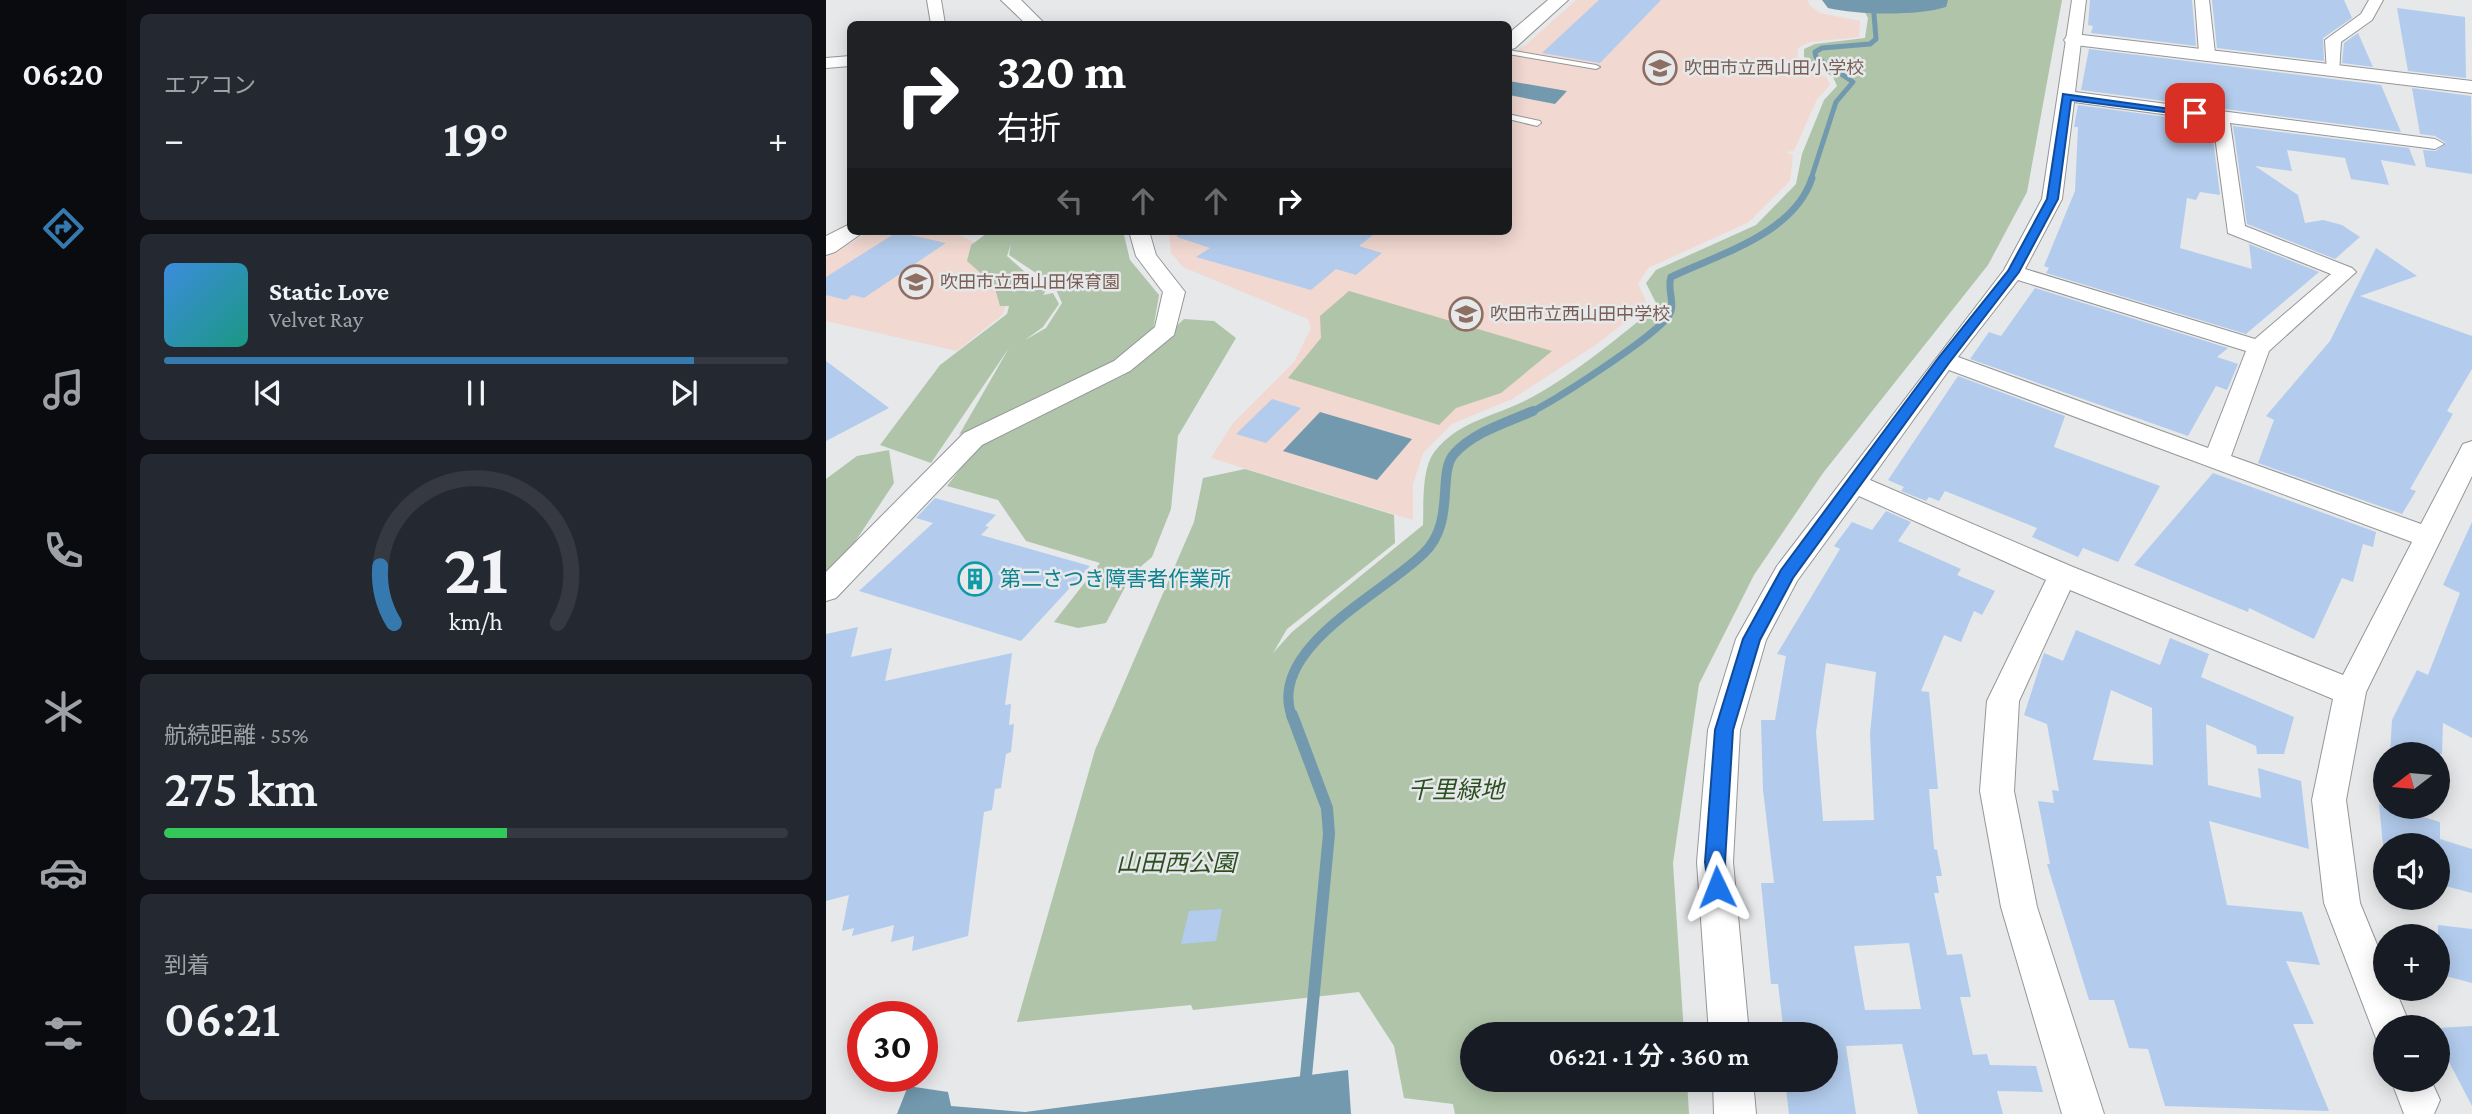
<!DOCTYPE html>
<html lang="ja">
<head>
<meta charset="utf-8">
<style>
  :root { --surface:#171b24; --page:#242831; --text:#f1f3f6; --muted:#9ea1a6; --line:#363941; --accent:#3579af }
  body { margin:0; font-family:"Crimson Pro","Noto Sans JP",serif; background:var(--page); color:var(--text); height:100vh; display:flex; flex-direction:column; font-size:26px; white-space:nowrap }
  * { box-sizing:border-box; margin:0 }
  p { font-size:23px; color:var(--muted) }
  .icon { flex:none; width:38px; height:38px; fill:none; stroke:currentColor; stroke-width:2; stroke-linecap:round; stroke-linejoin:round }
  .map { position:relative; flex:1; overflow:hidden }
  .details { display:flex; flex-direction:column; gap:14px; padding:14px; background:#0d0f14; width:700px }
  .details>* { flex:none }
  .top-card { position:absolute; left:21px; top:21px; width:665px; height:214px; border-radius:10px; box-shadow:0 4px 18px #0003; background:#202124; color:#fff; overflow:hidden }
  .needle { width:46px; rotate:254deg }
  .controls { position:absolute; left:1547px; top:742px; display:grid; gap:14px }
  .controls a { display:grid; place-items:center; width:77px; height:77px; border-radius:50%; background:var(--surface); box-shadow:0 4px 18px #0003; font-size:35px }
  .speed { position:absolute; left:21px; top:1001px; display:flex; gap:14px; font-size:35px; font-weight:700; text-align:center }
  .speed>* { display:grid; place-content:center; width:91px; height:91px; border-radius:50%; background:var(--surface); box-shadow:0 4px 18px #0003; line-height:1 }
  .speed .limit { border:10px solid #d22; background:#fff; color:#111 }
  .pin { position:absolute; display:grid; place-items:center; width:60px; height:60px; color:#fff; margin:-30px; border-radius:14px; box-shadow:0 4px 10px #0006 }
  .me { position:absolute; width:77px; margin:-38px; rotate:358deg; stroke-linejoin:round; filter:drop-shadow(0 0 5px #0008) }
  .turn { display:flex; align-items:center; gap:24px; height:147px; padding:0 35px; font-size:32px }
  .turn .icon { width:91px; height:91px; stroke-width:2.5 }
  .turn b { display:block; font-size:49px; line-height:60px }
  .lanes { display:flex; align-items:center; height:66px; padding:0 35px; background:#0003; justify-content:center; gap:35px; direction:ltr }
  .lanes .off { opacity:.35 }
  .big { font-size:52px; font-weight:600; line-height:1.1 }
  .details .tile { flex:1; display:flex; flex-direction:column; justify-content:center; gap:10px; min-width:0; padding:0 24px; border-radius:10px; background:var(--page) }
  .details .dial { align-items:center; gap:0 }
  .dial svg { height:182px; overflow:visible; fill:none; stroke:var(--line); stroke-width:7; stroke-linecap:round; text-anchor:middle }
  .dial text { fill:var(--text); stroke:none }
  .song { display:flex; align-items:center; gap:21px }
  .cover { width:84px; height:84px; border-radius:10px; background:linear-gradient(135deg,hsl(210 70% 55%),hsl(170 70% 35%)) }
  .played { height:7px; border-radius:4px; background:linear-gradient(90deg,var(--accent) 85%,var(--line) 85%) }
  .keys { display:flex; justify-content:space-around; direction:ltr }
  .heat { display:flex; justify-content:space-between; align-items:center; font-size:38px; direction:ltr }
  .charge { height:10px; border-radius:5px; background:linear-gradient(90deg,#34c759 55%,var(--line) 0) }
  .trip { position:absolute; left:634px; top:1022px; width:378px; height:70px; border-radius:35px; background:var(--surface); box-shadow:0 4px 18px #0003; font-weight:600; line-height:70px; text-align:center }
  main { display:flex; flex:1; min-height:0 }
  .tab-bar { display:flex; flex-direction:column; width:126px; justify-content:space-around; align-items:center; background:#090b0e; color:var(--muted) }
  .tab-bar .icon { width:49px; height:49px }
  .tab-bar .active { color:var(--accent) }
  .tab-bar b { font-size:32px; color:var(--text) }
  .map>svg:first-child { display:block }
</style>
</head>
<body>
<main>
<nav class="tab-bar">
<b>06:20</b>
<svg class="icon active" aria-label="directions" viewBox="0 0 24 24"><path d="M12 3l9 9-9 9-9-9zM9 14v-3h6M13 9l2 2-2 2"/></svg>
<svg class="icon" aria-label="music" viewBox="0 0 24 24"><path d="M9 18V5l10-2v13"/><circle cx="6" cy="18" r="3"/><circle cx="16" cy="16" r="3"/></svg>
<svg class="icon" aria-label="phone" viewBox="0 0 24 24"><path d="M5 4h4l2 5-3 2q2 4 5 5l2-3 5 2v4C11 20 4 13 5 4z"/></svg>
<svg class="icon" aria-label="climate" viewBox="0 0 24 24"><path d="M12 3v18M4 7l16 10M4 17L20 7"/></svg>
<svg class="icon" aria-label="car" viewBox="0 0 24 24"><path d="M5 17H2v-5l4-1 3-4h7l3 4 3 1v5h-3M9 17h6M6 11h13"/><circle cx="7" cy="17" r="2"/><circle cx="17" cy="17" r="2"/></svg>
<svg class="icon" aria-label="filters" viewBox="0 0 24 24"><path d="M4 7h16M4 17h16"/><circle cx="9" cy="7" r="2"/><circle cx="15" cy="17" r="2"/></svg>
</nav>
<section class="details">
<div class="tile"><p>エアコン</p>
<div class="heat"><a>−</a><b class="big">19°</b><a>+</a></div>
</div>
<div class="tile">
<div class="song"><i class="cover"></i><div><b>Static Love</b><p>Velvet Ray</p></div></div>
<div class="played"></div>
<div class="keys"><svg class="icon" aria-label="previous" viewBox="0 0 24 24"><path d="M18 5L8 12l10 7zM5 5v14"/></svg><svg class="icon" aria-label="pause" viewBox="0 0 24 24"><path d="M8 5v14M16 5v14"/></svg><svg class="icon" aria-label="next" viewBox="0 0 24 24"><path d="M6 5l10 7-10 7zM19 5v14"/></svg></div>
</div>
<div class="tile dial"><svg viewBox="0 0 100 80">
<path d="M14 69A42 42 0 1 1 86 69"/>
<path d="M14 69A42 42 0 0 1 8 44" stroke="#3579af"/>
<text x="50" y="56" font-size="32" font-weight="700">21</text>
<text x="50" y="72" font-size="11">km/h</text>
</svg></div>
<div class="tile"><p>航続距離 · 55%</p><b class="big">275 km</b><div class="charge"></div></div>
<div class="tile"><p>到着</p><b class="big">06:21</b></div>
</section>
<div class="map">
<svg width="1646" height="1114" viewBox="0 0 1646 1114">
  <rect width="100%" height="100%" fill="#e6e8ea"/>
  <!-- education -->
  <g fill="#f1d8d0">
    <path d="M 750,0 L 982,0 L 983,5 L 994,13 L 1034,21 L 1033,37 L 984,42 L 972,48 L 971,58 L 1001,78 L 1004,85 L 991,99 L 968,151 L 960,152 L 967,155 L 964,181 L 923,222 L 822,268 L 812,284 L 820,301 L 817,308 L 771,344 L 686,399 L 626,424 L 597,453 L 587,484 L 587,520 L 385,458 L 407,423 L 468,362 L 485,328 L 482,319 L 357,267 L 345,253 L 343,231 L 682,231 L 683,55 L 700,45 Z"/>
    <path d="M 44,231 L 124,231 L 152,244 L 183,294 L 177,314 L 131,351 L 0,321 L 0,258 Z"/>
  </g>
  <!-- green -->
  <g fill="#afc4a9" fill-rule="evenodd">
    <path d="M 1108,0 L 1236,0 L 1201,192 L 1162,265 L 997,473 L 928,575 L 873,684 L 847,863 L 858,1034 L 646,1034 L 646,1080 L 861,1080 L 863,1114 L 629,1114 L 627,1104 L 578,1098 L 568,1046 L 533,992 L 367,1010 L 365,1005 L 191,1022 L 269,750 L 368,522 L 377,478 L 419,469 L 568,515 L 569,543 L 461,629 L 447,653 L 466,632 L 597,525 C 598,504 595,469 609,451 C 632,423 661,418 692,404 C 735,385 788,341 825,311 L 830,303 L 820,283 L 830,270 L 930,225 L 970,184 L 976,154 L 998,100 L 1011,86 L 1007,77 L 978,57 L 978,49 L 989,44 L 1039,38 L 1042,18 L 1037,9 Z"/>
    <path d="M 164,231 L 297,231 L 304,260 L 333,295 L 327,330 L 285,363 L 133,435 L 183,348 L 105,463 L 54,445 L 114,365 L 181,314 L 183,306 L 174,306 L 168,285 L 141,261 L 145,245 ZM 185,244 L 183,255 L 228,285 L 236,303 L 220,328 L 199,340 L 217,327 L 233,304 L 227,293 L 217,295 L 220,291 L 181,256 Z"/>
    <path d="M 523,291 L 726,351 L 675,393 L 630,408 L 613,425 L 462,378 L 495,338 L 494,316 Z"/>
    <path d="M 358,319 L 388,321 L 410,338 L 352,436 L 345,509 L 326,557 L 306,574 L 280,623 L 252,628 L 228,622 L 274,563 L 200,541 L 172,500 L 121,486 L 155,442 L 297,376 Z"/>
    <path d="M 63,450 L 68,483 L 15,563 L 0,573 L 0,479 L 31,456 Z"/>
  </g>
  <!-- water -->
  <g fill="#7399af">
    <path d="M 996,0 L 1122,0 L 1120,7 C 1092,16 1031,15 1002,8 Z"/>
    <path d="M 682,81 L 683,81 L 741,91 L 729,104 L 683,95 Z"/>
    <path d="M 494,412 L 586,439 L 551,480 L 457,451 Z"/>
    <path d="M 522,1070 L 525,1114 L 71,1114 L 82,1086 L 122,1092 L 125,1106 L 199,1112 Z"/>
  </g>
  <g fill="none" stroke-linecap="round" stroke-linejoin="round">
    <!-- stream-far3 -->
    <path stroke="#7399af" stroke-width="5" d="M 985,179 L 1010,102 L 1027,82 L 990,57 L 989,52 L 996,48 L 1044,44 L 1050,39 L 1048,14"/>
    <!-- stream-far2 -->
    <path stroke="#7399af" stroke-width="7" d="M 703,413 C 729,401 824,339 841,318 C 852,305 840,291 845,277 C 893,254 968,234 986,178"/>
    <!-- stream-far1 -->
    <path stroke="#7399af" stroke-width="10" d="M 466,717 C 440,648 557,594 598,553 C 630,522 611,473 628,454 C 648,432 679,423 707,411"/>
    <!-- stream -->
    <path stroke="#7399af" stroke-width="12" d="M 466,715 L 501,808 L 503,834 L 480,1076"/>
  </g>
  <!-- building -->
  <g fill="#b3cced" fill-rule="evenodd">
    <path d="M 773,0 L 835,0 L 774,63 L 716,53 Z"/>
    <path d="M 1264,0 L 1366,0 L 1370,46 L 1265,33 L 1267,26 L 1262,25 Z"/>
    <path d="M 1386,0 L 1518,0 L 1526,18 L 1497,38 L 1498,61 L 1391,48 Z"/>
    <path d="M 1571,8 L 1639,17 L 1640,78 L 1582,71 Z"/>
    <path d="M 1532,33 L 1547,67 L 1516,63 L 1518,43 Z"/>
    <path d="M 1263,49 L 1555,85 L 1575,132 L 1255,90 Z"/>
    <path d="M 1586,88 L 1645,96 L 1646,174 L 1600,167 L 1597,150 L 1610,151 L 1620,143 L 1609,136 L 1594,134 Z"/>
    <path d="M 1252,105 L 1385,123 L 1394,195 L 1374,192 L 1370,200 L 1361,198 L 1354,248 L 1426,269 L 1423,244 L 1493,272 L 1420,334 L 1220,273 L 1223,268 L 1218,266 L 1249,191 L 1252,127 L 1248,127 Z"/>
    <path d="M 1407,126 L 1583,148 L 1590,166 L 1555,160 L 1563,185 L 1525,179 L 1519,158 L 1461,150 L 1466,171 L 1429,166 L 1472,195 L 1479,223 L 1497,220 L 1516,225 L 1534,237 L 1509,259 L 1421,224 Z"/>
    <path d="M 352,231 L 552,231 L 533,246 L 556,253 L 530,275 L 510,269 L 485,290 L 370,257 L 384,248 L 351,237 Z"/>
    <path d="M 71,232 L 120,243 L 38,298 L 26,295 L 20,300 L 0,295 L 0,277 Z"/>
    <path d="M 1550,248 L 1591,276 L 1534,296 L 1646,336 L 1646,369 L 1621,411 L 1627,414 L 1584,489 L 1590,491 L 1576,514 L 1432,463 L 1448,420 L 1440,416 L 1504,341 Z"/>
    <path d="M 1209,288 L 1402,348 L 1391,357 L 1412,364 L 1401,390 L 1390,386 L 1362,436 L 1144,359 L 1163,332 L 1175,336 Z"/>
    <path d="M 0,361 L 63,408 L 0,441 Z"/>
    <path d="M 1132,376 L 1239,416 L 1228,447 L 1334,486 L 1292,562 L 1257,548 L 1252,557 L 1206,537 L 1211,528 L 1119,491 L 1113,501 L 1103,497 L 1100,501 L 1075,491 L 1078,487 L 1062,480 Z"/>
    <path d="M 446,399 L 475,408 L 440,443 L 410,434 Z"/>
    <path d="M 1387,473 L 1550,532 L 1547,547 L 1537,544 L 1527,582 L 1516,578 L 1488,639 L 1423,608 L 1422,612 L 1308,565 Z"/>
    <path d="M 109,498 L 170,515 L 159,526 L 163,527 L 155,535 L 264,566 L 195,641 L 33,591 L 107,523 L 90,518 Z"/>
    <path d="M 1060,511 L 1085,522 L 1072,541 L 1135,569 L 1131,575 L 1169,591 L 1156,615 L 1148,611 L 1135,642 L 1118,635 L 1095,691 L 1103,692 L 1112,789 L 1103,789 L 1108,849 L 1111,850 L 1116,876 L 1110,876 L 1113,893 L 1108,893 L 1121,955 L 1136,954 L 1145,997 L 1134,997 L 1147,1055 L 1161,1054 L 1164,1065 L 1210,1066 L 1217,1092 L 1171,1091 L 1177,1114 L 1092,1114 L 1076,1044 L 1020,1046 L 1030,1114 L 963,1114 L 959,1080 L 999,1080 L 999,1034 L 958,1034 L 952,984 L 945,984 L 935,883 L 948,883 L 937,790 L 935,720 L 949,720 L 960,656 L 951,654 L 1014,549 L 1008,546 L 1026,522 L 1046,530 ZM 1000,663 L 1050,672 L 1044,734 L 1048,820 L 997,821 L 990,732 ZM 1083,943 L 1095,1009 L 1039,1010 L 1028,946 Z"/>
    <path d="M 1646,522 L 1646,738 L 1617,723 L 1616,754 L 1564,754 L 1566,720 L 1591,670 L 1602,675 L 1634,593 L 1617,585 Z"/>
    <path d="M 32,627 L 25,657 L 66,648 L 59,681 L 186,653 L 179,705 L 185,704 L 183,725 L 188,724 L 185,752 L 180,754 L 175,788 L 169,789 L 166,810 L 158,812 L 142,936 L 86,951 L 88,936 L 65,942 L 68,925 L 26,936 L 28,928 L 16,931 L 23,895 L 0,901 L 0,634 Z"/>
    <path d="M 1250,630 L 1334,665 L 1344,638 L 1383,654 L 1375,677 L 1468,717 L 1458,754 L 1431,754 L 1430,746 L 1380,724 L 1382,785 L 1435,798 L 1432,768 L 1475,781 L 1483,849 L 1383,821 L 1401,905 L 1476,912 L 1494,965 L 1460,961 L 1488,1024 L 1467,1024 L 1503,1111 L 1339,1106 L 1322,1049 L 1303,1048 L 1288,1000 L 1263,1000 L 1221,864 L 1224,864 L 1212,801 L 1228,803 L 1226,790 L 1233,791 L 1221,724 L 1198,715 L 1218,653 L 1237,661 ZM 1285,690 L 1326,708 L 1327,765 L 1267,760 Z"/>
    <path d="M 1553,804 L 1614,822 L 1614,839 L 1646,849 L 1646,893 L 1612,884 L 1612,845 L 1557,845 Z"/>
    <path d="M 396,909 L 390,941 L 355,944 L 363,911 Z"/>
    <path d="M 1612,925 L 1646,929 L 1646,983 L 1612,974 Z"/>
    <path d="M 1646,1026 L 1646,1106 L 1612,1041 L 1612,1028 Z"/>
  </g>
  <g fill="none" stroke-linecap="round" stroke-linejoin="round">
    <defs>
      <g id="service">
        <path d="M 682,50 L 770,65 L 774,67 L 770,69 L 682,54 Z"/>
        <path d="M 682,114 L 714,121 L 715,123 L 711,126 L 682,119 Z"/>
      </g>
      <g id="minor">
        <path d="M 101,0 L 115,0 L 119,24 L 105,24 Z"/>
        <path d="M 1246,0 L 1260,0 L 1249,92 L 1609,139 L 1618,144 L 1609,149 L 1404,123 L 1419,226 L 1526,268 L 1530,272 L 1443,351 L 1405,456 L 1595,524 L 1637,444 L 1646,441 L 1646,476 L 1540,692 L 1520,800 L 1534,903 L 1559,964 L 1559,989 L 1569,989 L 1585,1027 L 1559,1027 L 1559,1044 L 1551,1041 L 1498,903 L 1486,800 L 1507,699 L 1244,590 L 1193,701 L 1188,791 L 1211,907 L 1278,1114 L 1236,1114 L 1175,907 L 1154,791 L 1161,701 L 1220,580 L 1033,496 L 971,581 L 940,640 L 914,730 L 907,862 L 923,1034 L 883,1034 L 871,862 L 882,730 L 910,639 L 951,566 L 1178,270 L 1216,199 ZM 1248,102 L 1387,121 L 1402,233 L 1505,274 L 1429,339 L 1199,269 L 1236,199 ZM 1192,280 L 1420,351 L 1382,448 L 1132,357 ZM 1123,370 L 1586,542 L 1517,675 L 1247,567 L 1044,480 Z"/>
        <path d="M 1369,0 L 1383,0 L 1389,53 L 1387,56 L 1381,58 L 1373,53 Z"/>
        <path d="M 1543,0 L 1557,0 L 1546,20 L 1515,42 L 1513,73 L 1501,73 L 1499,40 L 1535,14 Z"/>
        <path d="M 24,56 L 24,66 L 0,68 L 0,58 Z"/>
        <path d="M 303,231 L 323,231 L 330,255 L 359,292 L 348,335 L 304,371 L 156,445 L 10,598 L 0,601 L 0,572 L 138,433 L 288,361 L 329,327 L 337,292 L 310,256 Z"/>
        <path d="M 887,1080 L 927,1080 L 930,1114 L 888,1114 Z"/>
        <path d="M 1565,1080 L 1605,1080 L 1614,1100 L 1608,1114 L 1578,1114 Z"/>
      </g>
      <g id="tertiary">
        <path d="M 175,0 L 195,0 L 219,24 L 200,24 Z"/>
        <path d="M 722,0 L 742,0 L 689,48 L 682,50 L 682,34 Z"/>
        <path d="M 1248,34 L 1646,81 L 1646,93 L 1241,44 L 1238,40 L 1241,36 Z"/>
        <path d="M 24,224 L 24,231 L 39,231 L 9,252 L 0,255 L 0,236 Z"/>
      </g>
    </defs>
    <!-- service casing -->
    <use href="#service" stroke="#959698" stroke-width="2"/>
    <!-- minor casing -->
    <use href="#minor" stroke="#959698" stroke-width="2"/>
    <!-- tertiary casing -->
    <use href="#tertiary" stroke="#959698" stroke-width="2"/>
    <!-- service -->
    <use href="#service" fill="#fff" fill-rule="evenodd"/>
    <!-- minor -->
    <use href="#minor" fill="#fff" fill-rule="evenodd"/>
    <!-- tertiary -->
    <use href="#tertiary" fill="#fff" fill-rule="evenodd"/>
  </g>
  <!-- route -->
  <path fill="#1a73e8" stroke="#114b97" stroke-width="2" d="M 1237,94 L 1374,113 L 1369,116 L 1245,100 L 1232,199 L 1193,272 L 1123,363 L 967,578 L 934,640 L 907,730 L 899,862 L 901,887 L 898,894 L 891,897 L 883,894 L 879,862 L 889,730 L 917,639 L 955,570 L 1113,357 L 1182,271 L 1221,199 Z"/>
  <!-- icons -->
  <defs>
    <symbol id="school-ring" viewBox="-11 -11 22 22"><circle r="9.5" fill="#e6e8ea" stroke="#8d6e63" stroke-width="1.5"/><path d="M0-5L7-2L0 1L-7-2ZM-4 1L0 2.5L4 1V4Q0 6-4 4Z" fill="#8d6e63"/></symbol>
    <symbol id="building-ring" viewBox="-11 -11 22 22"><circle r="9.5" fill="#e6e8ea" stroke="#0f9aa8" stroke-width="1.5"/><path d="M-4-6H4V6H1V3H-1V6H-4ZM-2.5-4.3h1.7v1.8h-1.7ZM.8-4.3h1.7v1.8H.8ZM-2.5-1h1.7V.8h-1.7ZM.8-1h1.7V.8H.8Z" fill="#0f9aa8"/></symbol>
  </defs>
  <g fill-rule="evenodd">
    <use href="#school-ring" x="815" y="49" width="38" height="38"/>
    <use href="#school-ring" x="71" y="263" width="38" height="38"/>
    <use href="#school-ring" x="621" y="295" width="38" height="38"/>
    <use href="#building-ring" x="130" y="560" width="38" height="38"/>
  </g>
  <g text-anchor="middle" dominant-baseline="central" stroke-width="5" stroke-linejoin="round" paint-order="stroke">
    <!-- far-education labels -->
    <g font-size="18" fill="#785e54" stroke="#e6e8ea" text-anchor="start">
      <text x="858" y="68">吹田市立西山田小学校</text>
      <text x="114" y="282">吹田市立西山田保育園</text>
      <text x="664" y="314">吹田市立西山田中学校</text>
    </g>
    <!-- culture labels -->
    <g font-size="21" fill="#0d838f" stroke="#e6e8ea" text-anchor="start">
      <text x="174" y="579">第二さつき障害者作業所</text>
    </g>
    <!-- near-park labels -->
    <g font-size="24" font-style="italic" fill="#2d5021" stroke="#e6e8ea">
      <text x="630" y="789">千里緑地</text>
      <text x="350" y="862">山田西公園</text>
    </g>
  </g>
</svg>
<div class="controls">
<a><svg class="needle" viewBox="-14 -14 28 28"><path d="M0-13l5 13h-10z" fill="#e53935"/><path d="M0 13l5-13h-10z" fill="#9ea1a6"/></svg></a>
<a><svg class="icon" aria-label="sound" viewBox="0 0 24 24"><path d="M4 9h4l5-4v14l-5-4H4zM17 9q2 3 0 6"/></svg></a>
<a>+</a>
<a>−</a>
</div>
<div class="speed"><div class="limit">30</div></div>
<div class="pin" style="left:1369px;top:113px;background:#d93025"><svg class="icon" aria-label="arrive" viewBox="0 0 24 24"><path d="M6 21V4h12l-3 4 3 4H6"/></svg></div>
<svg class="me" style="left:891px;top:887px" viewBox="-20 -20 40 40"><path d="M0-17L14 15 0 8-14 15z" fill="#1a73e8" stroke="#fff" stroke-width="4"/></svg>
<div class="trip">06:21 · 1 分 · 360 m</div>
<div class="top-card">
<div class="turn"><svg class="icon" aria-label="right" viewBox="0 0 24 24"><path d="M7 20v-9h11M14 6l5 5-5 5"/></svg><div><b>320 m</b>右折</div></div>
<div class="lanes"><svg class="icon off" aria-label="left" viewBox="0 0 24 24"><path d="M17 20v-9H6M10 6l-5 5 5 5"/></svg><svg class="icon off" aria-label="ahead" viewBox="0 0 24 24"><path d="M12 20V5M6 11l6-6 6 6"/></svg><svg class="icon off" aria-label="ahead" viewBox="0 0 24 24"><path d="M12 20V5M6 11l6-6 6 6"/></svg><svg class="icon" aria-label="right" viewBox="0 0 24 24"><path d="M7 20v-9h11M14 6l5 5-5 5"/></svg></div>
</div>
</div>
</main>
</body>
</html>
